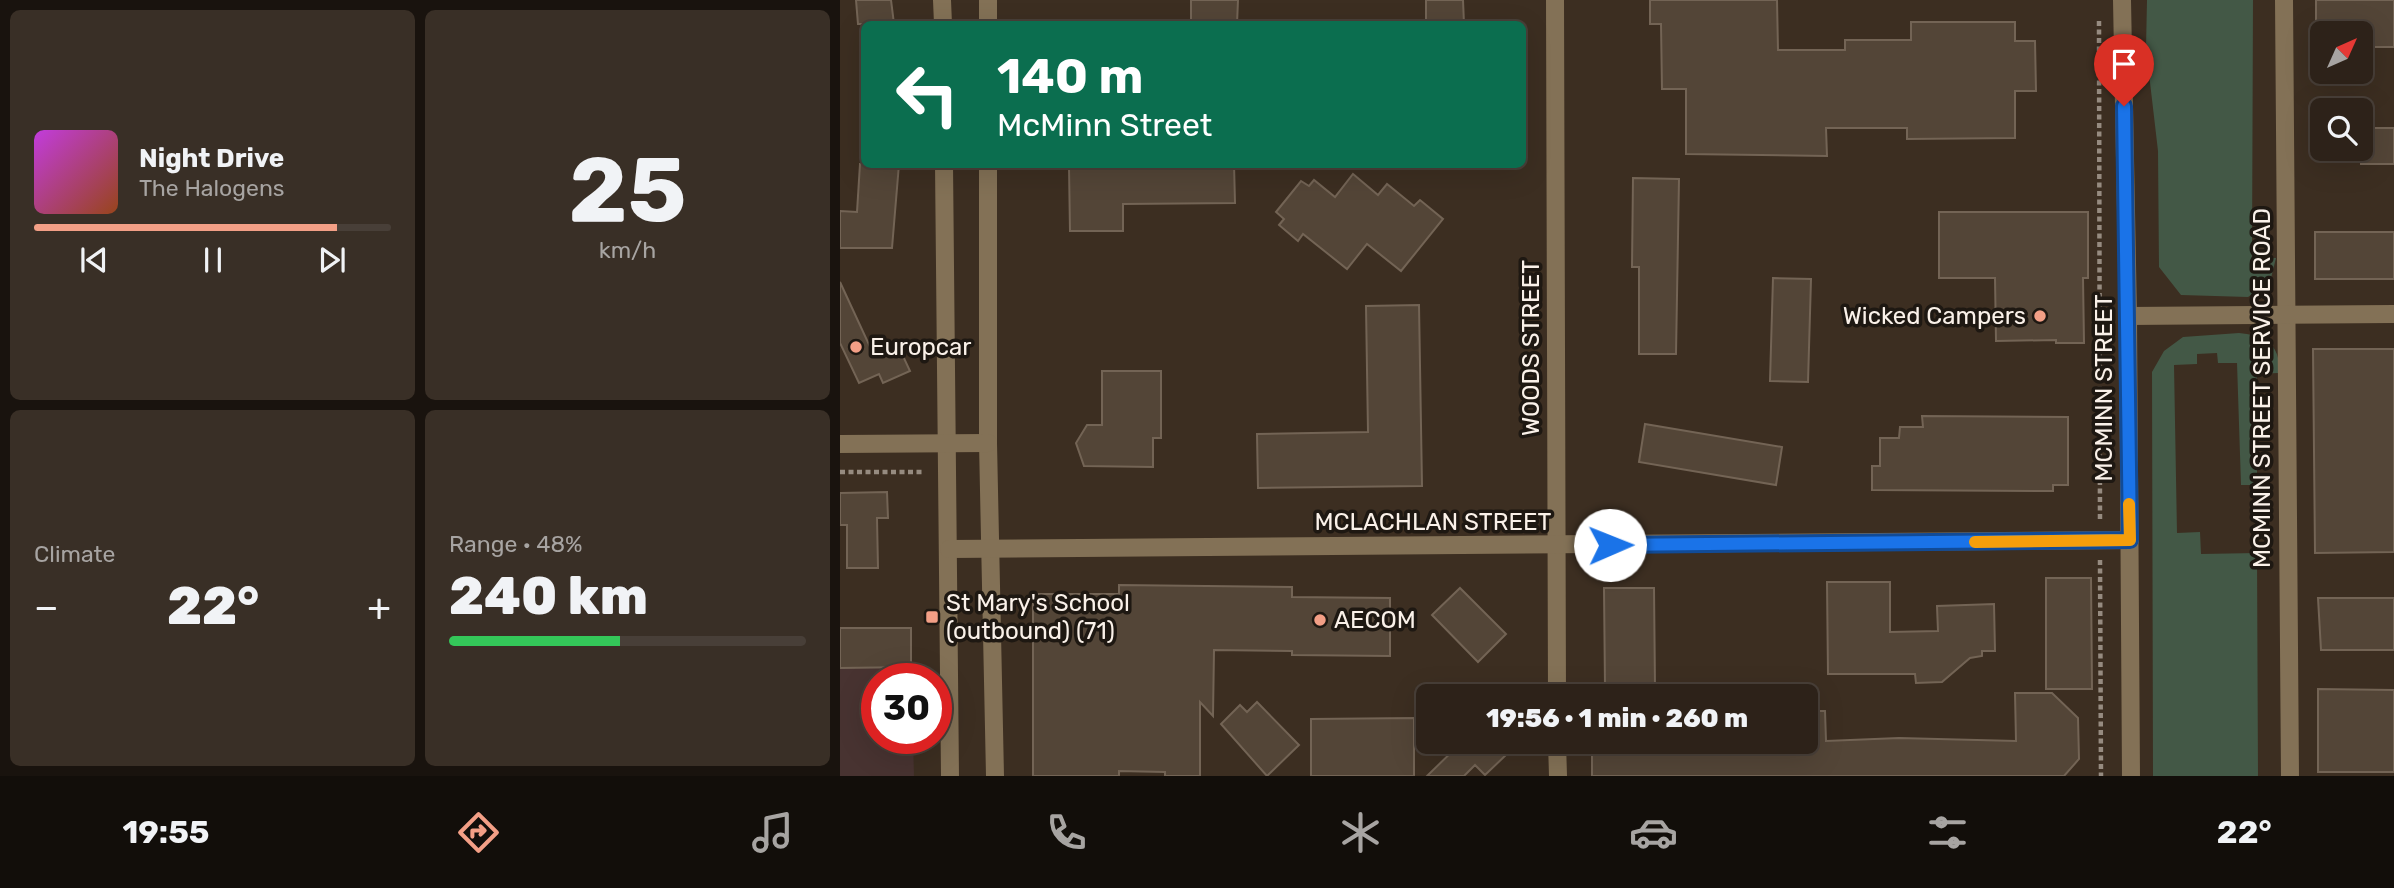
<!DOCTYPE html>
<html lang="en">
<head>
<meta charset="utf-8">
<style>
  :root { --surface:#2d2219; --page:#392f26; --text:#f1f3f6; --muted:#a7a4a2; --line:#483f38; --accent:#f39f86 }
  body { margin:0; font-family:Rubik,sans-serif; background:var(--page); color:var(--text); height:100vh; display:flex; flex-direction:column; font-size:26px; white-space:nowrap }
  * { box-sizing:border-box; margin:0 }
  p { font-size:23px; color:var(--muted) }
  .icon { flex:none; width:38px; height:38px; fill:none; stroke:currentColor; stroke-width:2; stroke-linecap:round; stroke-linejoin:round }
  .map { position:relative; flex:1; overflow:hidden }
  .sheet { display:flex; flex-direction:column; gap:10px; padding:10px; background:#19130e; width:840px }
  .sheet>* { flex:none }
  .banner { position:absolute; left:21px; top:21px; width:665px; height:147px; border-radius:10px; box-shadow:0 7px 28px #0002,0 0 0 2px var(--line); background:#0b6e4f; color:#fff; overflow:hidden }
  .needle { width:46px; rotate:45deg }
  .buttons { position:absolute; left:1470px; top:21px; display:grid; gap:14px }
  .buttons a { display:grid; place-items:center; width:63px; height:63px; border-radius:10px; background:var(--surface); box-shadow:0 7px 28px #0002,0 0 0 2px var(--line); font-size:35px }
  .speed { position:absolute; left:21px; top:663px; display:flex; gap:14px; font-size:35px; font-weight:700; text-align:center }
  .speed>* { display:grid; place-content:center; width:91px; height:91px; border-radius:50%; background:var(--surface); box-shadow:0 7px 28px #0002,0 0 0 2px var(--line); line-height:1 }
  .speed .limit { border:10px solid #d22; background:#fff; color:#111 }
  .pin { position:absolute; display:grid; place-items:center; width:60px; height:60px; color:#fff; margin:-72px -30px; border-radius:50% 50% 50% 0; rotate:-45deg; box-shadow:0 0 7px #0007 }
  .pin .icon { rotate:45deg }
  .me { position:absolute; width:77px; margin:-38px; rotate:89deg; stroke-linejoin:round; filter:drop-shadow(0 0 5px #0008) }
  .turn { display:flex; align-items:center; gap:24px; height:147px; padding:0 21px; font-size:32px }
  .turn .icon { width:91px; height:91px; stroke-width:2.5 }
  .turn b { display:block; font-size:49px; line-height:60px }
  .big { font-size:52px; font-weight:800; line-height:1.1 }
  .sheet .tile { flex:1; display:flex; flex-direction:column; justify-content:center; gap:10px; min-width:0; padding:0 24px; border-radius:10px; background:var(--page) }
  .sheet .dial { align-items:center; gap:0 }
  .dial b { font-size:91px; line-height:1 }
  .song { display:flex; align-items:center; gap:21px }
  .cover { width:84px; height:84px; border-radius:10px; background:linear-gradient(135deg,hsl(290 70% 55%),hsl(20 70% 35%)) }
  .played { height:7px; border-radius:4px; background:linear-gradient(90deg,var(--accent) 85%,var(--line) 85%) }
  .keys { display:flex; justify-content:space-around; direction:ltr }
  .heat { display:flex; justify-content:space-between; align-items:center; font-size:38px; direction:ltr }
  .charge { height:10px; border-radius:5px; background:linear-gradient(90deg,#34c759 48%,var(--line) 0) }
  .sheet .tiles { flex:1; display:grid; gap:10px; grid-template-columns:repeat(2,1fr) }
  .trip { position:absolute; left:576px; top:684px; width:402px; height:70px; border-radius:10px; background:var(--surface); box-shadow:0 7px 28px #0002,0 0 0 2px var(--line); font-weight:800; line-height:70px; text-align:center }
  .tab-bar { display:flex; height:112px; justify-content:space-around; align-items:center; background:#120e0a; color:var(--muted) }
  .tab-bar .icon { width:49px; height:49px }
  .tab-bar .active { color:var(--accent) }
  .tab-bar b { font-size:32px; color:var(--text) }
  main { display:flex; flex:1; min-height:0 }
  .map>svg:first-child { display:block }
</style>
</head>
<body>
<main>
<section class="sheet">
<div class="tiles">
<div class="tile">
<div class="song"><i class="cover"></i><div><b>Night Drive</b><p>The Halogens</p></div></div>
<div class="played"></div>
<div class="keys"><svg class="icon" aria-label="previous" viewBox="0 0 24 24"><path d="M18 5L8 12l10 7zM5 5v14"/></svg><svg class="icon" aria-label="pause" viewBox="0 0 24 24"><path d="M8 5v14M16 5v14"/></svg><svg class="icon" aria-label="next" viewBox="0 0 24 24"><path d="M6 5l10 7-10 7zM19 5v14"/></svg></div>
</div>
<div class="tile dial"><b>25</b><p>km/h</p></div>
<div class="tile"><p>Climate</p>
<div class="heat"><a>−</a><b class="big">22°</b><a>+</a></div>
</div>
<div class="tile"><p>Range · 48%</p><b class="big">240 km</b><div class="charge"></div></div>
</div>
</section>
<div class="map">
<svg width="1554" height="776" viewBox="0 0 1554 776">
  <rect width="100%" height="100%" fill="#3c2e21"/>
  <!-- education -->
  <path fill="#483331" d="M 0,635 L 71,635 L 72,679 L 37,679 L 37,738 L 73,739 L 74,776 L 0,776 Z"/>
  <!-- green -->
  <g fill="#435846">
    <path d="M 1307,0 L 1413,0 L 1412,257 L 1436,258 L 1430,282 L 1408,297 L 1341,295 L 1319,267 L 1318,151 L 1306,48 Z"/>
    <path d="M 1399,333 C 1423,335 1443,345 1438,373 L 1417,374 L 1417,485 L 1401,485 L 1397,363 L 1378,363 L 1377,353 L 1357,354 L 1357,364 L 1334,365 L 1337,533 L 1360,532 L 1361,554 L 1417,553 L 1418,776 L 1313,776 L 1312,372 L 1324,351 L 1343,337 Z"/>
  </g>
  <!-- building -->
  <g fill="#534537" stroke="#736455" stroke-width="2">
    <path d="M 16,0 L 51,0 L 54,24 L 18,24 Z"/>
    <path d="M 351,0 L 398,0 L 397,24 L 351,24 Z"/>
    <path d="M 586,0 L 623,0 L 624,24 L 586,24 Z"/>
    <path d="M 810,0 L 937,0 L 938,50 L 1005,50 L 1005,40 L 1071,40 L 1071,22 L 1175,22 L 1175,41 L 1195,41 L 1196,91 L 1175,91 L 1175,138 L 1067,139 L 1067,128 L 986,128 L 987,156 L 846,154 L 846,89 L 822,89 L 821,24 L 810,24 Z"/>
    <path d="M 1476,0 L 1554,0 L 1554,47 L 1521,47 L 1521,33 L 1476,33 Z"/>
    <rect x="1521" y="128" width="33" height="36"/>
    <path d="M 20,164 L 59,164 L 52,248 L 0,248 L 0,211 L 17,212 Z"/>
    <path d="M 301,164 L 394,164 L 395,203 L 283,204 L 283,231 L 230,231 L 229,167 Z"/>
    <path d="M 513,174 L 538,195 L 547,184 L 574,206 L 580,200 L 603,219 L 561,271 L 527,244 L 507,269 L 463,234 L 458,241 L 439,225 L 444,219 L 436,212 L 461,181 L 469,186 L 474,180 L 495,197 Z"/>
    <path d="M 793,178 L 839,179 L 836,354 L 799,354 L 799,267 L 792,267 Z"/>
    <path d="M 1099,212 L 1248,212 L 1248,278 L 1243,278 L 1244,343 L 1216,343 L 1216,340 L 1156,341 L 1155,278 L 1099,278 Z"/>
    <rect x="1475" y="232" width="79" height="47"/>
    <path d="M 933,278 L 971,279 L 968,382 L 930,381 Z"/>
    <path d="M 0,282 L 31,349 L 46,342 L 48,345 L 56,341 L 70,371 L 43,383 L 39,374 L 19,383 L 0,343 Z"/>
    <path d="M 579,305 L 582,486 L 418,488 L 417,434 L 528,432 L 526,306 Z"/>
    <path d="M 1473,349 L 1554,349 L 1554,552 L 1475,553 Z"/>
    <path d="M 262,371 L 321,371 L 321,438 L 313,438 L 313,467 L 244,466 L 236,443 L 247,425 L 262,425 Z"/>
    <path d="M 1082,416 L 1228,417 L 1228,485 L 1213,485 L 1213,491 L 1032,490 L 1032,466 L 1040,466 L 1040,438 L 1059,438 L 1060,427 L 1083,427 Z"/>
    <path d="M 805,424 L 942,447 L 936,485 L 799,462 Z"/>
    <path d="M 47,492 L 48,518 L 37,518 L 38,568 L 7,568 L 7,525 L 0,525 L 0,493 Z"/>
    <path d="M 1206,578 L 1251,578 L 1252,689 L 1206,689 Z"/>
    <path d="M 987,582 L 1050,582 L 1050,632 L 1098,631 L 1097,606 L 1154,604 L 1155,651 L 1142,651 L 1142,656 L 1130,658 L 1102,682 L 1076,683 L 1075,674 L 988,674 Z"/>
    <path d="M 279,585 L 452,587 L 452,597 L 550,598 L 550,656 L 452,655 L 452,651 L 374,650 L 373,716 L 360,702 L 360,776 L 325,776 L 325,772 L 279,771 L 279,776 L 193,776 L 193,594 L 279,594 Z"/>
    <path d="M 620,588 L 666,634 L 638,662 L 592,615 Z"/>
    <path d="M 764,588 L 814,588 L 815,687 L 765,687 Z"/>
    <path d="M 1478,598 L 1554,598 L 1554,650 L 1481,650 Z"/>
    <path d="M 0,628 L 71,628 L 71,667 L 0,668 Z"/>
    <path d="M 1478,689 L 1554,690 L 1554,772 L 1478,772 Z"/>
    <path d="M 1175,693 L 1212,693 L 1238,718 L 1239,759 L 1224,776 L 752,776 L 752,742 L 966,742 L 966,711 L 985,711 L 986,741 L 1059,738 L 1176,741 Z"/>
    <path d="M 417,702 L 459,745 L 427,776 L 381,724 L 400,705 L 407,712 Z"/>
    <path d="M 574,718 L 574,776 L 471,776 L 471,719 Z"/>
    <path d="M 622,742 L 655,742 L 667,754 L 645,775 L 635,765 L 624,776 L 587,776 Z"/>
  </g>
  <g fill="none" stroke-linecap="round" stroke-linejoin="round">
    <!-- path -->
    <g stroke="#968b80" stroke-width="4.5" stroke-dasharray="5 3.5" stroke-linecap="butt">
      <path d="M 1259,21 L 1260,520"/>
      <path d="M 0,472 L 84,472"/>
      <path d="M 1260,560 L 1261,776"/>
    </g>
    <!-- minor -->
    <g stroke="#837156" stroke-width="18">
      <path d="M 102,0 L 103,24"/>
      <path d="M 715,0 L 717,696"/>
      <path d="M 1282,0 L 1288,316 L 1291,776"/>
      <path d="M 1444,0 L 1450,776"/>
      <path d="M 148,24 L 148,0"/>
      <path d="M 104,164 L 110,776"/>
      <path d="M 148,164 L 148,443 L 155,776"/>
      <path d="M 1288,316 L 1554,314"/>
      <path d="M 0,444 L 148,443"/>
      <path d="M 109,549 L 1290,540"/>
      <path d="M 717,742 L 718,776"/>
    </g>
  </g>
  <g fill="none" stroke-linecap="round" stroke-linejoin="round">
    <defs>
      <path id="route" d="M 770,545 L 1290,540 L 1284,106"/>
    </defs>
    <!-- route casing -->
    <use href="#route" stroke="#114b97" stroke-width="18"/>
    <!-- route -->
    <use href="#route" stroke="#1a73e8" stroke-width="12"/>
    <!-- slow -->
    <path stroke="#f59e0b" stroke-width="12" d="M 1135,542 L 1290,540 L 1289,504"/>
  </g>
  <!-- markers -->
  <g fill="#f39f86" stroke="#1e1812" stroke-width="2.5">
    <circle cx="1200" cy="316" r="7"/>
    <circle cx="16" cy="347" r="7"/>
    <rect x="85" y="610" width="14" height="14" rx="3.5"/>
    <circle cx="480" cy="620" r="7"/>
  </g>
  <g text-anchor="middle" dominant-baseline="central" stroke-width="7" stroke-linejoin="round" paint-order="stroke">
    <!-- poi labels -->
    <g font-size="24" fill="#faf1e9" stroke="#1e1812" text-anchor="start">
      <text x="1186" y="316" text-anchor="end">Wicked Campers</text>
      <text x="30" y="347">Europcar</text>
      <text x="106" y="603">St Mary's School<tspan x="106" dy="28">(outbound) (71)</tspan></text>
      <text x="494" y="620">AECOM</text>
    </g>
    <!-- street labels -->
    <g font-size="24" fill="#faf1e9" stroke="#1e1812">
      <text transform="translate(691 348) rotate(-90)">WOODS STREET</text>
      <text transform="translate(1264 388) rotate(-90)">MCMINN STREET</text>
      <text transform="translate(1422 388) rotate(-90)">MCMINN STREET SERVICE ROAD</text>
      <text x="593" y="522">MCLACHLAN STREET</text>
    </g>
  </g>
</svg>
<div class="buttons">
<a><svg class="needle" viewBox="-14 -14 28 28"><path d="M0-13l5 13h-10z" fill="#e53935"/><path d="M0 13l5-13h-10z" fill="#a7a4a2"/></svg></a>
<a><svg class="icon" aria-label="search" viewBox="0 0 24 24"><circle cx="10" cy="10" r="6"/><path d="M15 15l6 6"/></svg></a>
</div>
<div class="speed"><div class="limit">30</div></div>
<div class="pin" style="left:1284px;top:106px;background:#d93025"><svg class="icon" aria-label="arrive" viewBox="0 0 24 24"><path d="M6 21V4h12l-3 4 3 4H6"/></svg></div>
<svg class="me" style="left:770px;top:545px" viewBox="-20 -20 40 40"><circle r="19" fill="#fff"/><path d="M0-13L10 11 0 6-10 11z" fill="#1a73e8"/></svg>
<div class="trip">19:56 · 1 min · 260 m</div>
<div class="banner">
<div class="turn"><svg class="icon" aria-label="left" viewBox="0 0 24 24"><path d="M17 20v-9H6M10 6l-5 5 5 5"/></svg><div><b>140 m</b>McMinn Street</div></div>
</div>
</div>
</main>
<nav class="tab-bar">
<b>19:55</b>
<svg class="icon active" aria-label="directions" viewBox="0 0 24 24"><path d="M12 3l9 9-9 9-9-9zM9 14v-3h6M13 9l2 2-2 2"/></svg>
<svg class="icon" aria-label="music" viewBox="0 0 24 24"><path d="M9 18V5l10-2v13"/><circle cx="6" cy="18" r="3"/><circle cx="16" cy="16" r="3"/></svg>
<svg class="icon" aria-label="phone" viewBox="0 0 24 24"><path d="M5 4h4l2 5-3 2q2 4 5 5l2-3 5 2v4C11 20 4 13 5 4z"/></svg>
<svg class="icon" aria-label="climate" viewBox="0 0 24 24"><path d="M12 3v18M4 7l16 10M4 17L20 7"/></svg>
<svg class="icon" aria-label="car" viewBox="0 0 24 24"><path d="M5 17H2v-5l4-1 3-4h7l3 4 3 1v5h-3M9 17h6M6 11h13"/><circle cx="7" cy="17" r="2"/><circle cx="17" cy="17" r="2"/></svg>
<svg class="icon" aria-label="filters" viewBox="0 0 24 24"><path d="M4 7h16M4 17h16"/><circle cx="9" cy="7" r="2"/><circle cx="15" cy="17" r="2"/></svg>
<b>22°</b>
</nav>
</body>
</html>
